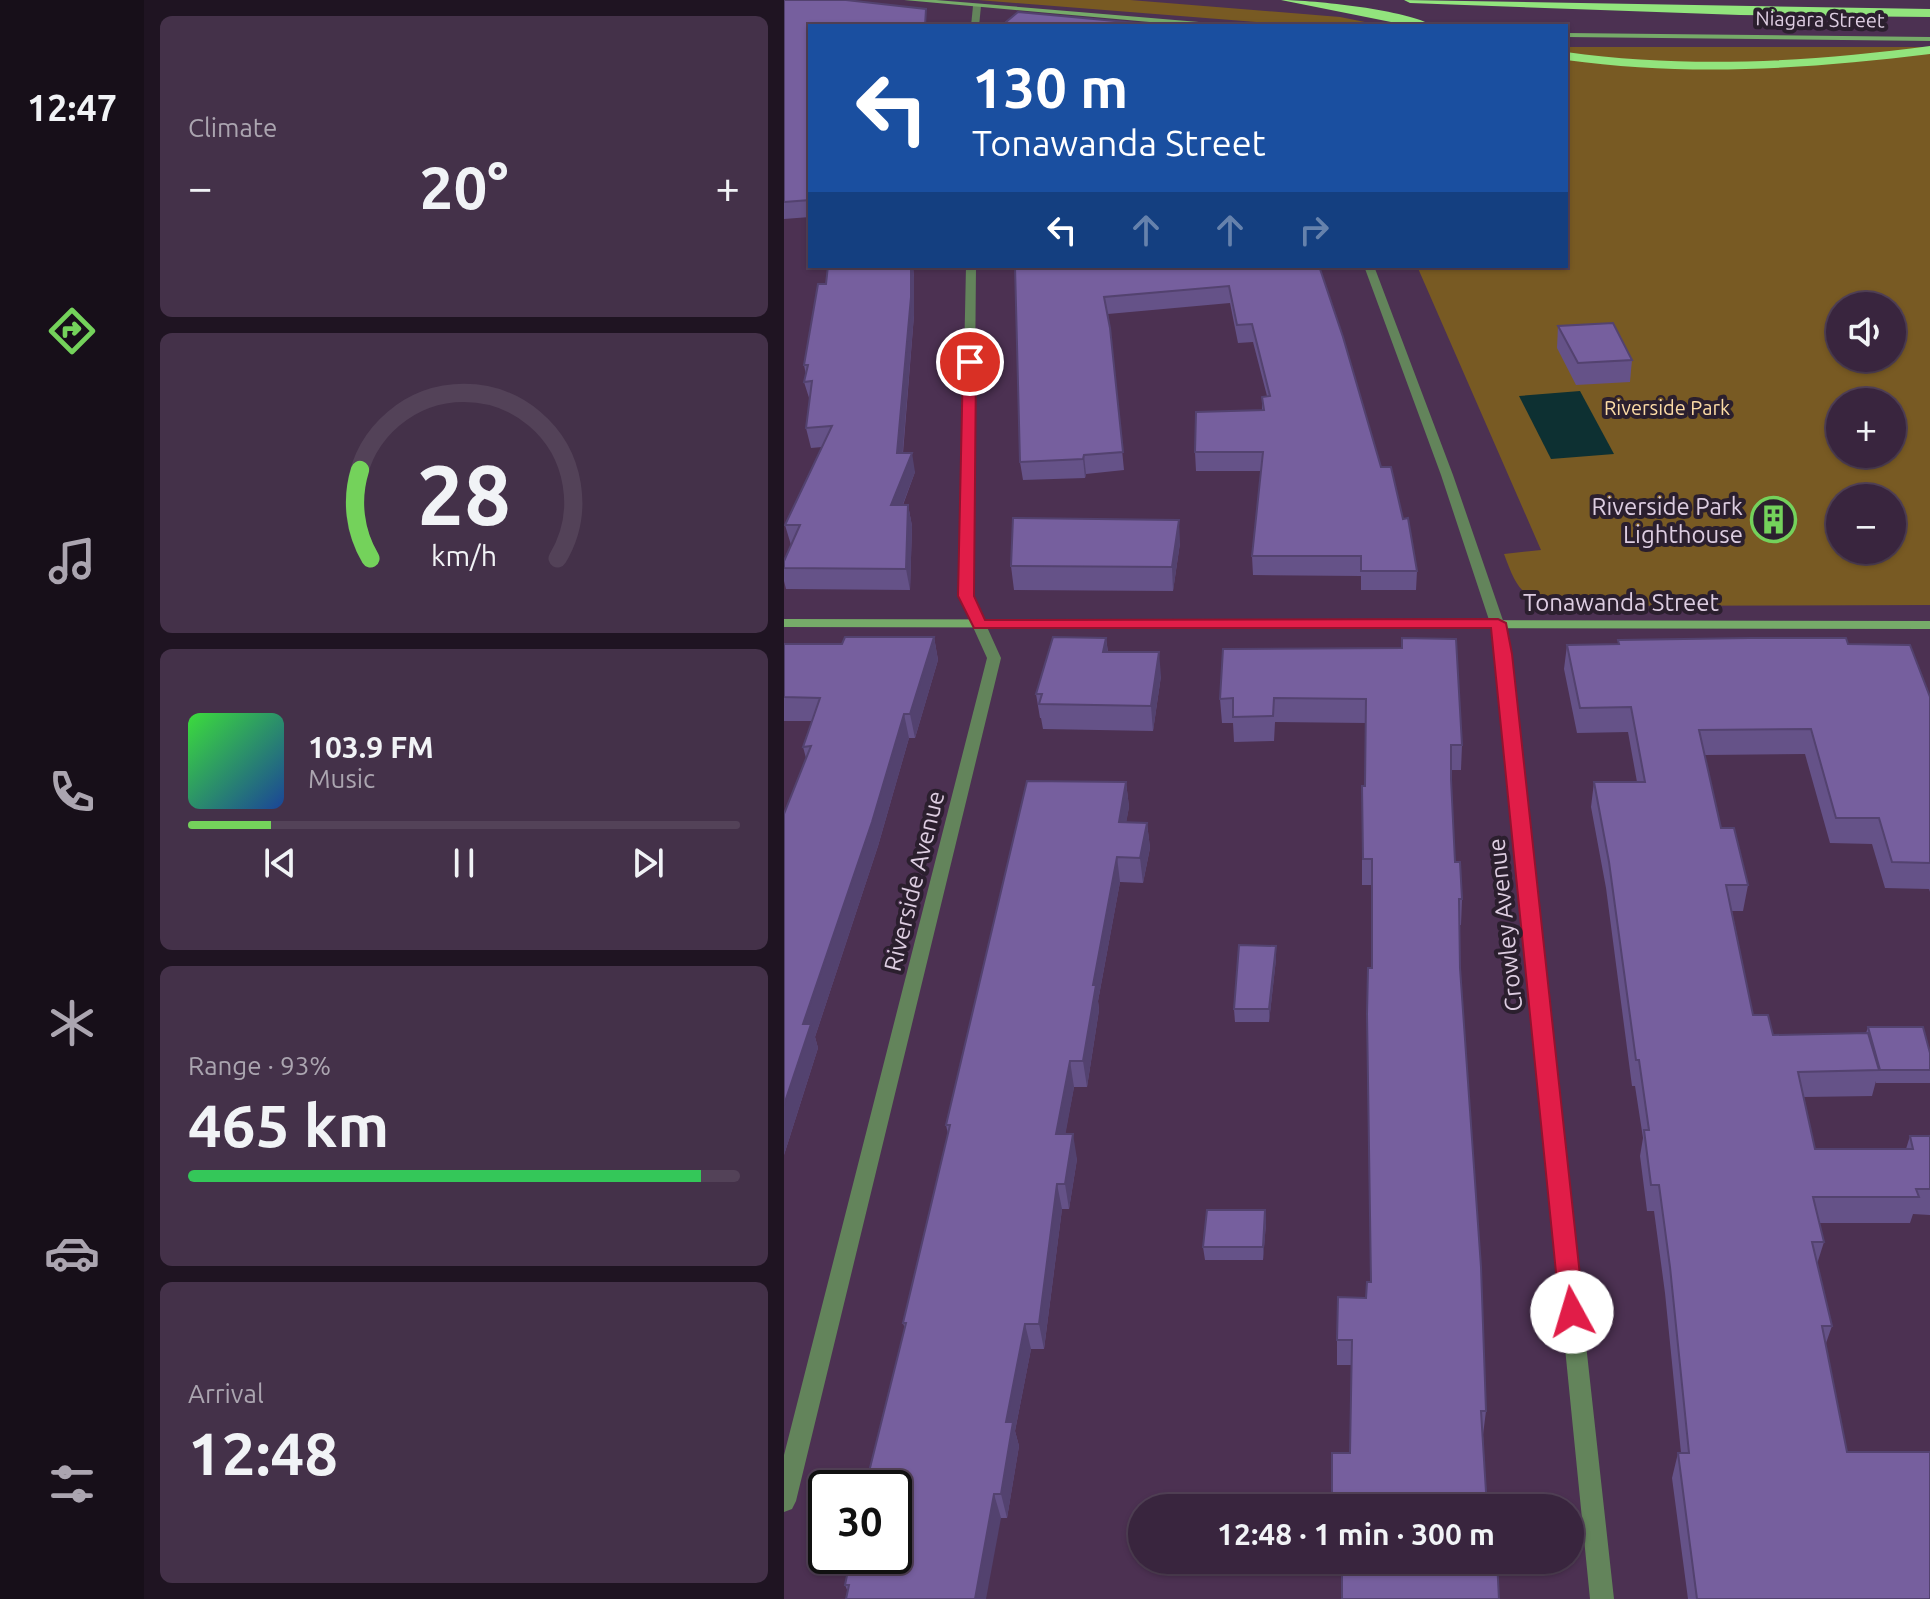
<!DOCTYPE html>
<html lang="en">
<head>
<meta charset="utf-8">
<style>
  :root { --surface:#39253e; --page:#443149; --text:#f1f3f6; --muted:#aba5b0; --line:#534258; --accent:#74d25b }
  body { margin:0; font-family:Ubuntu,sans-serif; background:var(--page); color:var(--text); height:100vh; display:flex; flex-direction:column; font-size:30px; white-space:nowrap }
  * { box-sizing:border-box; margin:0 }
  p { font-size:26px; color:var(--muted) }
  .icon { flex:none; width:44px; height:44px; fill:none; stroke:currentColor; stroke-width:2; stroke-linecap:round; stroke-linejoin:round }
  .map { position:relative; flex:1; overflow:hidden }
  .details { display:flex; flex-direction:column; gap:16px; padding:16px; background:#1f1422; width:640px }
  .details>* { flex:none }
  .guide { position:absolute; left:24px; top:24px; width:760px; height:244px; border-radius:0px; box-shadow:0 2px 6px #0004,0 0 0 2px var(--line); background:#1a4fa0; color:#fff; overflow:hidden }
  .fabs { position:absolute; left:1042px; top:292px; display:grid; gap:16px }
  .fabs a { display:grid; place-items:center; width:80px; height:80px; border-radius:50%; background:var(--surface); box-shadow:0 2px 6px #0004,0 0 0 2px var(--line); font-size:40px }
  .speed { position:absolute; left:24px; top:1470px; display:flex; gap:16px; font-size:40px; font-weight:700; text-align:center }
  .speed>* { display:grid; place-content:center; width:104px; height:104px; border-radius:50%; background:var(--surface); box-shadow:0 2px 6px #0004,0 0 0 2px var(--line); line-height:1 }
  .speed .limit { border:4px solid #111; border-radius:12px; background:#fff; color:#111 }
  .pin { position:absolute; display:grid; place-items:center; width:68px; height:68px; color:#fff; margin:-34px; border:4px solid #fff; border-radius:50%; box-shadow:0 2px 8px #0007 }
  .me { position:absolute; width:88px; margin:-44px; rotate:354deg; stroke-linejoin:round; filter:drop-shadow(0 0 6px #0008) }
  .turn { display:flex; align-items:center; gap:28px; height:168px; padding:0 32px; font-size:36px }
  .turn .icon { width:104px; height:104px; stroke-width:2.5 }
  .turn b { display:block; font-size:56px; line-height:68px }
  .lanes { display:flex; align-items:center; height:76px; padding:0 32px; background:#0003; justify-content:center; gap:40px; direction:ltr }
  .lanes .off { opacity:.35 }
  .big { font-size:60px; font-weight:700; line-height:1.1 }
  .details .card { flex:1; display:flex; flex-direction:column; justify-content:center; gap:12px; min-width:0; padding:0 28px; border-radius:12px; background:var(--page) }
  .details .dial { align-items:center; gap:0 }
  .dial svg { height:208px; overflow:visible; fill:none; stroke:var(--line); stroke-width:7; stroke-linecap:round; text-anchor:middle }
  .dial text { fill:var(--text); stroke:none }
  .song { display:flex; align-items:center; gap:24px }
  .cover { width:96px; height:96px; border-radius:12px; background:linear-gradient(135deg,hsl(120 70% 55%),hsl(220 70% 35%)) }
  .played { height:8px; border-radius:4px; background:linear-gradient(90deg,var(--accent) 15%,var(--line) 15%) }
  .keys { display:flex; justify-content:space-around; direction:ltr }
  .heat { display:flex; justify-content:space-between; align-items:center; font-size:44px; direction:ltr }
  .charge { height:12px; border-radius:6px; background:linear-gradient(90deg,#34c759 93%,var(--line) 0) }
  .trip { position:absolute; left:344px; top:1494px; width:456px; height:80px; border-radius:40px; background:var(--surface); box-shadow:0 2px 6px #0004,0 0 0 2px var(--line); font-weight:700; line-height:80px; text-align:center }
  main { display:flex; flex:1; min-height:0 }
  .dock { display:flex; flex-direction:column; width:144px; justify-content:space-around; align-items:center; background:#170f19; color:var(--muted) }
  .dock .icon { width:56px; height:56px }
  .dock .selected { color:var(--accent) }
  .dock b { font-size:36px; color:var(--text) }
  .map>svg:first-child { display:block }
</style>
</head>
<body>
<main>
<nav class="dock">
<b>12:47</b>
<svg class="icon selected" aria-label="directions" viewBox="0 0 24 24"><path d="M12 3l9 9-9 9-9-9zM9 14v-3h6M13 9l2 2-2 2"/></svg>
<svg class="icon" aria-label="music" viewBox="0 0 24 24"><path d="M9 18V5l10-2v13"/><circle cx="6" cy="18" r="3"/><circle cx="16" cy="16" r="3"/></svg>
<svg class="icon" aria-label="phone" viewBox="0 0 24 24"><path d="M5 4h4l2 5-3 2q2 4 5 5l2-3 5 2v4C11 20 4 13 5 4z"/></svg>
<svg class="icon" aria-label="climate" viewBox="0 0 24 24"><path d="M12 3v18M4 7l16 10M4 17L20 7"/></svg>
<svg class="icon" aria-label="car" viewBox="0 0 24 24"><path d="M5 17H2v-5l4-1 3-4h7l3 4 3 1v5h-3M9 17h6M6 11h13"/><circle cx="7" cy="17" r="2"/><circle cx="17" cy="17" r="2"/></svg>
<svg class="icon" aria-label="filters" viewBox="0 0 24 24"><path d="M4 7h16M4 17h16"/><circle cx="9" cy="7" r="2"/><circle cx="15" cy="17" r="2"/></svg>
</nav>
<section class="details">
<div class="card"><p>Climate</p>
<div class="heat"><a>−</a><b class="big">20°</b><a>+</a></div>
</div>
<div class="card dial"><svg viewBox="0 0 100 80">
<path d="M14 69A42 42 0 1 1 86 69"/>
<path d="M14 69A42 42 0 0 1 10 35" stroke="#74d25b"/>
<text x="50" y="56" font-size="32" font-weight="700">28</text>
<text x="50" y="72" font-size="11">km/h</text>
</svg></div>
<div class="card">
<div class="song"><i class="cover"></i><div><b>103.9 FM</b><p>Music</p></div></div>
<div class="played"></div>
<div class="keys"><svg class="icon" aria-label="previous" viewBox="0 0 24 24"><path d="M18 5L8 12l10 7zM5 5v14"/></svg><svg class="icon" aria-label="pause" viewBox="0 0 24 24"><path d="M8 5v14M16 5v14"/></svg><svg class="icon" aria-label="next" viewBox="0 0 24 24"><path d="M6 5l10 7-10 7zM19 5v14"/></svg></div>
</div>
<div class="card"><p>Range · 93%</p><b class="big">465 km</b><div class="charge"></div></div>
<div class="card"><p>Arrival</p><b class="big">12:48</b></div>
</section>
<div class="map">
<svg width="1146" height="1599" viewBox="0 0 1146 1599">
  <rect width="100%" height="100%" fill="#4c3152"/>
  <!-- green -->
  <g fill="#785a23" fill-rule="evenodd">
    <path d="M 194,0 L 346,0 L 556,17 L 596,25 L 498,24 Z"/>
    <path d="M 782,47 L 1146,47 L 1146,605 L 771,606 C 736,597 732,586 720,554 L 757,550 L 633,266 L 782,266 ZM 1056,306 L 1108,306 L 1108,358 L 1056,358 ZM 1056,402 L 1108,402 L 1108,454 L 1056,454 ZM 1056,498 L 1108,498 L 1108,550 L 1056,550 Z"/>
  </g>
  <!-- water -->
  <path fill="#0d3032" d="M 796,391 L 830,454 L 767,459 L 735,396 Z"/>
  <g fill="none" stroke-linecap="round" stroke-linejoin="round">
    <!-- street -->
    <g fill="#63845b" fill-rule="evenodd">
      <path d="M 193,4 L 197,6 L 195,26 L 187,26 L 189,6 Z"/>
      <path d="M 182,266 L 192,266 L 189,596 L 217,658 L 12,1501 L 8,1509 L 0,1512 L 0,1455 L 203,658 L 175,596 Z"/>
      <path d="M 580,266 L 590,266 L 669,475 L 724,635 L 830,1599 L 806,1599 L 710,635 L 657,475 Z"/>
    </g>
    <!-- secondary -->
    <g fill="#76ab69" fill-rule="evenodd">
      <path d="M 120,0 L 152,0 L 439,24 L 443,26 L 410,26 Z"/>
      <path d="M 782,33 L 1146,37 L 1146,41 L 782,37 Z"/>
      <path d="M 0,619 L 1146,621 L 1146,629 L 0,627 Z"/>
    </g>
    <!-- highway -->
    <g fill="#92e47d" fill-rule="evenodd">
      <path d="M 497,0 C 529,0 625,10 649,26 L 627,26 Z"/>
      <path d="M 620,0 L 1146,9 L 1146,17 L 956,15 L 626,3 Z"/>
      <path d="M 1146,46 L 1146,54 C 1023,69 905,77 782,60 L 782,52 C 905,69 1023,62 1146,46 Z"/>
    </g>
  </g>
  <!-- wall -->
  <g fill="#655288">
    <path d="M 0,0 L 26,26 L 26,217 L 0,219 Z"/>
    <path d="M 129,266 L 130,278 L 130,315 L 119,453 L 131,472 L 119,505 L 124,505 L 128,526 L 126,590 L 2,589 L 0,581 L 0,561 L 7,545 L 1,525 L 38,447 L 27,448 L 22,428 L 26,401 L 20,382 L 22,375 L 20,365 L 42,284 Z"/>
    <path d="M 231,266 L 535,266 L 597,467 L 633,571 L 632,590 L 577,590 L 577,576 L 469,575 L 468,556 L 477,471 L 412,471 L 411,452 L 478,410 L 478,397 L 483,396 L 469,342 L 454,343 L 446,303 L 324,314 L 326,328 L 340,470 L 302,474 L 301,478 L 239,480 L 236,462 Z"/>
    <path d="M 774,326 L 848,360 L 846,382 L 792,385 L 773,348 Z"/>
    <path d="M 396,543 L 389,591 L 230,590 L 227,566 Z"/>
    <path d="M 150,637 L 154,660 L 131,738 L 125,738 L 94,846 L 31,1037 L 34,1048 L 0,1155 L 22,758 L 19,747 L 28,721 L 0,721 L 0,644 L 58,644 Z"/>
    <path d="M 322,638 L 324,652 L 377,676 L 369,731 L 259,729 L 257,718 L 256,718 L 252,694 Z"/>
    <path d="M 834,640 L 1064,644 L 1146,697 L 1146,892 L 1145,889 L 1101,888 L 1088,844 L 1046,843 L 1021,754 L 920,755 L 937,828 L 964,885 L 959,911 L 948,911 L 969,1015 L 989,1035 L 1082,1033 L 1084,1027 L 1146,1053 L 1146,1083 L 1092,1083 L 1092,1081 L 1088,1096 L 1020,1097 L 1031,1149 L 1122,1149 L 1126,1136 L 1146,1136 L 1146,1215 L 1129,1214 L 1126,1223 L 1035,1223 L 1040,1242 L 1033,1264 L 1048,1326 L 1041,1346 L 1063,1452 L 1146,1599 L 904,1599 L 888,1478 L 894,1453 L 897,1453 L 881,1293 L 870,1211 L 863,1211 L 856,1156 L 859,1138 L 851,1086 L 848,1086 L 822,888 L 807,807 L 810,782 L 853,782 L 844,732 L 793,733 L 780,669 L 783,645 L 834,644 Z"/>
    <path d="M 618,648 L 678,745 L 677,770 L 667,770 L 671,862 L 678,899 L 677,925 L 675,925 L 676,968 L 702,1411 L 699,1435 L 703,1508 L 548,1508 L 548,1453 L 566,1453 L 568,1365 L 553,1365 L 553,1340 L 582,1298 L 587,1282 L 583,1040 L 588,968 L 588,885 L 578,885 L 578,811 L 581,786 L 582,723 L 491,722 L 490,741 L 450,742 L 449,723 L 438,723 L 436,699 Z"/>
    <path d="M 342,782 L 345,807 L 342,822 L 363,823 L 366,848 L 359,883 L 336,882 L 314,1001 L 315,1010 L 303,1087 L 290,1087 L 281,1134 L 293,1159 L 285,1209 L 278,1209 L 260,1349 L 247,1349 L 231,1431 L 235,1446 L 223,1518 L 217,1518 L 64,1592 L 61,1585 L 121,1329 L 119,1323 L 164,1134 L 162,1125 Z"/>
    <path d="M 492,946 L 492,959 L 485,1022 L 451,1022 L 450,1009 Z"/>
    <path d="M 481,1210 L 482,1223 L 479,1260 L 421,1260 L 419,1247 Z"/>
  </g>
  <!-- shaded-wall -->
  <g fill="#53426f">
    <path d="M 126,266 L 129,266 L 130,278 L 130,315 L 117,472 L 113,453 Z"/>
    <path d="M 128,453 L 131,472 L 111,525 L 107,505 Z"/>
    <path d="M 300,455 L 302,474 L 301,478 L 299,459 Z"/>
    <path d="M 124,505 L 128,526 L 126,590 L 122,569 Z"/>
    <path d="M 395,520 L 396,543 L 389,591 L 388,567 Z"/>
    <path d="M 150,637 L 154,660 L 131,738 L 126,714 Z"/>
    <path d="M 322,638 L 325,662 L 319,652 Z"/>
    <path d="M 375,652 L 377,676 L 369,731 L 367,706 Z"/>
    <path d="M 120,714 L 125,738 L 94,846 L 31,1037 L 34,1048 L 0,1155 L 0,1105 L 19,1024 Z"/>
    <path d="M 342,782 L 345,807 L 338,847 L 335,822 Z"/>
    <path d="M 363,823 L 366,848 L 359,883 L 356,858 Z"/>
    <path d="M 333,857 L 336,882 L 314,1001 L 315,1010 L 303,1087 L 299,1061 L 309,985 Z"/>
    <path d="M 492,946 L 492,959 L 485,1022 L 485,1009 Z"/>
    <path d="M 286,1061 L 290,1087 L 277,1159 L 272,1134 Z"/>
    <path d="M 289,1134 L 293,1159 L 285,1209 L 281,1184 Z"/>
    <path d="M 273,1184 L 278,1209 L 260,1349 L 255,1324 Z"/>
    <path d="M 481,1210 L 482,1223 L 479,1260 L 479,1247 Z"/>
    <path d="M 241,1324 L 247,1349 L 231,1431 L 235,1446 L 223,1518 L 217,1494 L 222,1422 Z"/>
    <path d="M 210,1494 L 217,1518 L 202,1599 L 191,1599 Z"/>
  </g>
  <!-- building -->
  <g fill="#765f9e" stroke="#53426f" stroke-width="2">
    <path d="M 0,0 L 62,0 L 142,9 L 141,26 L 26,26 L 26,200 L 0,202 Z"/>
    <path d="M 234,12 L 385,26 L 222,26 L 222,22 Z"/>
    <path d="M 44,266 L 127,266 L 127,297 L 113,453 L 128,453 L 107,505 L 124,505 L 122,569 L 0,568 L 0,561 L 16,525 L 1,525 L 48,426 L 22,428 L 28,381 L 20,382 L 24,365 L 20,365 L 34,284 L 42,284 Z"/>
    <path d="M 231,266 L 535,266 L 559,337 L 597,467 L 607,467 L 619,519 L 624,518 L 633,571 L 577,571 L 577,556 L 468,556 L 479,452 L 411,452 L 412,412 L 480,410 L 478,397 L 486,396 L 468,324 L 453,325 L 445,286 L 320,297 L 326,328 L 339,452 L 300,455 L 299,459 L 236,462 Z"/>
    <path d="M 829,323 L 848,360 L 794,363 L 774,326 Z"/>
    <path d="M 229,518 L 395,520 L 388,567 L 227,566 Z"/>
    <path d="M 61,637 L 150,637 L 126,714 L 120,714 L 88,822 L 19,1024 L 27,1024 L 0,1105 L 0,814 L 27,746 L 19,747 L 36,698 L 0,697 L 0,644 L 58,644 Z"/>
    <path d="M 269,637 L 322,638 L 319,652 L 375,652 L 367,706 L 255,704 L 258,694 L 252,694 Z"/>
    <path d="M 618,638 L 672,639 L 678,745 L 667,745 L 667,779 L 671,862 L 676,862 L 678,899 L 675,899 L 676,968 L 697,1267 L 702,1411 L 697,1411 L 703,1508 L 559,1508 L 559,1494 L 548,1494 L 548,1453 L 566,1453 L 568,1340 L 553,1340 L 554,1297 L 582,1298 L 583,1282 L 587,1282 L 583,1014 L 584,968 L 588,968 L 588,859 L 579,859 L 578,786 L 581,786 L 582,699 L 490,698 L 489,716 L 449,717 L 449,698 L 436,699 L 439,649 L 618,648 Z"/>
    <path d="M 965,638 L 1062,638 L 1064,644 L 1126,645 L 1146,697 L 1146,863 L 1108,862 L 1095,818 L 1052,818 L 1027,729 L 915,730 L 937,828 L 950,828 L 964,885 L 942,885 L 969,1015 L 984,1015 L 989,1035 L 1084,1033 L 1095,1070 L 1014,1072 L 1031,1149 L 1129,1149 L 1126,1136 L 1146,1136 L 1146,1189 L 1132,1189 L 1135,1197 L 1029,1197 L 1040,1242 L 1028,1242 L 1048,1326 L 1038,1326 L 1063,1452 L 1146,1452 L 1146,1599 L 913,1599 L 894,1453 L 905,1453 L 886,1267 L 875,1185 L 867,1185 L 860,1130 L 865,1130 L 855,1060 L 852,1060 L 825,862 L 810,782 L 861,782 L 847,707 L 796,708 L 783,645 L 835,644 L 834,640 Z"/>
    <path d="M 243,781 L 342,782 L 335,822 L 363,823 L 356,858 L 333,857 L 309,985 L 312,985 L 299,1061 L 286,1061 L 272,1134 L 289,1134 L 281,1184 L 273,1184 L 255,1324 L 241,1324 L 222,1422 L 229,1422 L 217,1494 L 210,1494 L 191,1599 L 62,1599 L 65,1585 L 61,1585 L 67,1556 L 110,1556 L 110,1488 L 81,1488 L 122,1323 L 119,1323 L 166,1125 L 162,1125 Z"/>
    <path d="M 455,945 L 492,946 L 485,1009 L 450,1009 Z"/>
    <path d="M 1084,1027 L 1139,1027 L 1146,1053 L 1146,1070 L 1096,1070 Z"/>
    <path d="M 423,1210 L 481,1210 L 479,1247 L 419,1247 Z"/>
    <path d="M 558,1560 L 713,1560 L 715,1599 L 558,1599 Z"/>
  </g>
  <!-- route -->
  <path fill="#e11d48" stroke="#92132f" stroke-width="2" d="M 186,358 L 192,362 L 190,596 L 201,620 L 714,619 L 722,623 L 728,654 L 800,1312 L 796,1320 L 788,1323 L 779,1320 L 776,1312 L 707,628 L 190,628 L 174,596 L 179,362 Z"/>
  <!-- icons -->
  <defs>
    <symbol id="building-ring" viewBox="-11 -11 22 22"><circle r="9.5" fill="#2b1f2e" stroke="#74d25b" stroke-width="1.5"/><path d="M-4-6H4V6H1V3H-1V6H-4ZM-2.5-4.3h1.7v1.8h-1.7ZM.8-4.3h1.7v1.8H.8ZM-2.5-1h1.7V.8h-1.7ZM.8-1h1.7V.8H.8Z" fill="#74d25b"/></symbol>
  </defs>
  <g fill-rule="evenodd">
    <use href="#building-ring" x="964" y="494" width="51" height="51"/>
  </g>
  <g text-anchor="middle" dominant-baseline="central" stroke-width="8" stroke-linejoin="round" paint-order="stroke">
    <!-- far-street labels -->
    <g font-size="20" fill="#ddcde1" stroke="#2b1f2e">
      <text transform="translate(1036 19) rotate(1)">Niagara Street</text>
    </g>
    <!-- far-park labels -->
    <g font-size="20" fill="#fcdba6" stroke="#2b1f2e">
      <text x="883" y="407">Riverside Park</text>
    </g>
    <!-- poi labels -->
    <g font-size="24" fill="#ddcde1" stroke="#2b1f2e" text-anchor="end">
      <text x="959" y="506">Riverside Park<tspan x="959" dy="28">Lighthouse</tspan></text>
    </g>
    <!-- street labels -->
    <g font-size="24" fill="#ddcde1" stroke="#2b1f2e">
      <text x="837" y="602">Tonawanda Street</text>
      <text transform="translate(130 881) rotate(-76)">Riverside Avenue</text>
      <text transform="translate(721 925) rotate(-96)">Crowley Avenue</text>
    </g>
  </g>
</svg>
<div class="fabs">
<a><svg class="icon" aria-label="sound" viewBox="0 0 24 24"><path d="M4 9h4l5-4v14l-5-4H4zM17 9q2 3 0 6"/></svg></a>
<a>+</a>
<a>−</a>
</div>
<div class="speed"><div class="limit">30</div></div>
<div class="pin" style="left:186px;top:362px;background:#d93025"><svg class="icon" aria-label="arrive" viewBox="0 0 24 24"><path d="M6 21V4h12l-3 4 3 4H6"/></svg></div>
<svg class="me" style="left:788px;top:1312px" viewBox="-20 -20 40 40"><circle r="19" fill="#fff"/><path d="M0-13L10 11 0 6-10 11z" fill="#e11d48"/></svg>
<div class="trip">12:48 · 1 min · 300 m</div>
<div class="guide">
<div class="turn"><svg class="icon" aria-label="left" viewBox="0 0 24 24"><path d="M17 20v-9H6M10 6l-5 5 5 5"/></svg><div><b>130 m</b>Tonawanda Street</div></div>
<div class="lanes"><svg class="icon" aria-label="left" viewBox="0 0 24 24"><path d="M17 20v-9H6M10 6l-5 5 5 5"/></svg><svg class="icon off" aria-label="ahead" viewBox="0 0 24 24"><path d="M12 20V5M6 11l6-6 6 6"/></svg><svg class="icon off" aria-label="ahead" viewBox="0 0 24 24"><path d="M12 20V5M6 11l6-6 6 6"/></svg><svg class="icon off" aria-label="right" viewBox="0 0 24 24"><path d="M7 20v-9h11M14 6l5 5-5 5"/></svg></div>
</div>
</div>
</main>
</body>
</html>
